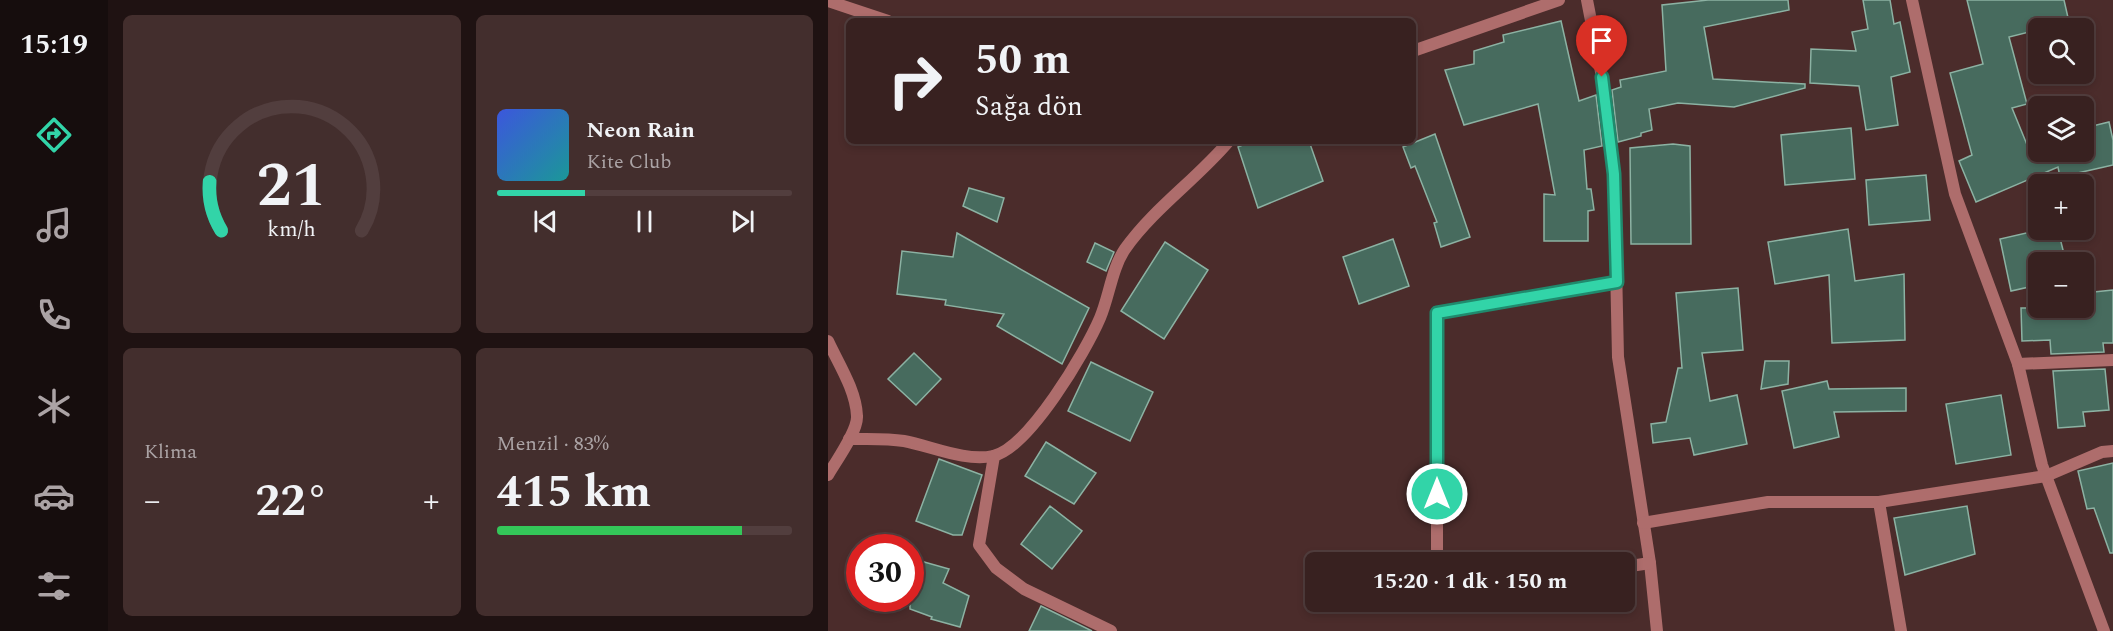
<!DOCTYPE html>
<html lang="tr">
<head>
<meta charset="utf-8">
<style>
  :root { --surface:#382120; --page:#432e2d; --text:#f1f3f6; --muted:#aba3a5; --line:#523e3e; --accent:#32d4a8 }
  body { margin:0; font-family:Spectral,serif; background:var(--page); color:var(--text); height:100vh; display:flex; flex-direction:column; font-size:22px; white-space:nowrap }
  * { box-sizing:border-box; margin:0 }
  p { font-size:20px; color:var(--muted) }
  .icon { flex:none; width:33px; height:33px; fill:none; stroke:currentColor; stroke-width:2; stroke-linecap:round; stroke-linejoin:round }
  .map { position:relative; flex:1; overflow:hidden }
  .sheet { display:flex; flex-direction:column; gap:15px; padding:15px; background:#1f1212; width:720px }
  .sheet>* { flex:none }
  .hud { position:absolute; left:18px; top:18px; width:570px; height:126px; border-radius:9px; box-shadow:0 3px 9px #0003,0 0 0 2px var(--line); background:#382120; color:var(--text); overflow:hidden }
  .fabs { position:absolute; left:1200px; top:18px; display:grid; gap:12px }
  .fabs a { display:grid; place-items:center; width:66px; height:66px; border-radius:9px; background:var(--surface); box-shadow:0 3px 9px #0003,0 0 0 2px var(--line); font-size:30px }
  .speed { position:absolute; left:18px; top:534px; display:flex; gap:12px; font-size:30px; font-weight:700; text-align:center }
  .speed>* { display:grid; place-content:center; width:78px; height:78px; border-radius:50%; background:var(--surface); box-shadow:0 3px 9px #0003,0 0 0 2px var(--line); line-height:1 }
  .speed .limit { border:9px solid #d22; background:#fff; color:#111 }
  .pin { position:absolute; display:grid; place-items:center; width:51px; height:51px; color:#fff; margin:-62px -26px; border-radius:50% 50% 50% 0; rotate:-45deg; box-shadow:0 0 6px #0007 }
  .pin .icon { rotate:45deg }
  .me { position:absolute; width:66px; margin:-33px; rotate:0deg; stroke-linejoin:round; filter:drop-shadow(0 0 4px #0008) }
  .turn { display:flex; align-items:center; gap:21px; height:126px; padding:0 30px; font-size:27px }
  .turn .icon { width:78px; height:78px; stroke-width:2.5 }
  .turn b { display:block; font-size:42px; line-height:51px }
  .big { font-size:45px; font-weight:700; line-height:1.1 }
  .sheet .card { flex:1; display:flex; flex-direction:column; justify-content:center; gap:9px; min-width:0; padding:0 21px; border-radius:9px; background:var(--page) }
  .sheet .dial { align-items:center; gap:0 }
  .dial svg { height:156px; overflow:visible; fill:none; stroke:var(--line); stroke-width:7; stroke-linecap:round; text-anchor:middle }
  .dial text { fill:var(--text); stroke:none }
  .song { display:flex; align-items:center; gap:18px }
  .cover { width:72px; height:72px; border-radius:9px; background:linear-gradient(135deg,hsl(230 70% 55%),hsl(180 70% 35%)) }
  .played { height:6px; border-radius:3px; background:linear-gradient(90deg,var(--accent) 30%,var(--line) 30%) }
  .keys { display:flex; justify-content:space-around; direction:ltr }
  .heat { display:flex; justify-content:space-between; align-items:center; font-size:33px; direction:ltr }
  .charge { height:9px; border-radius:4px; background:linear-gradient(90deg,#34c759 83%,var(--line) 0) }
  .sheet .tiles { flex:1; display:grid; gap:15px; grid-template-columns:repeat(2,1fr) }
  .trip { position:absolute; left:477px; top:552px; width:330px; height:60px; border-radius:9px; background:var(--surface); box-shadow:0 3px 9px #0003,0 0 0 2px var(--line); font-weight:700; line-height:60px; text-align:center }
  main { display:flex; flex:1; min-height:0 }
  .tabs { display:flex; flex-direction:column; width:108px; justify-content:space-around; align-items:center; background:#160d0d; color:var(--muted) }
  .tabs .icon { width:42px; height:42px }
  .tabs .current { color:var(--accent) }
  .tabs b { font-size:27px; color:var(--text) }
  .map>svg:first-child { display:block }
</style>
</head>
<body>
<main>
<nav class="tabs">
<b>15:19</b>
<svg class="icon current" aria-label="directions" viewBox="0 0 24 24"><path d="M12 3l9 9-9 9-9-9zM9 14v-3h6M13 9l2 2-2 2"/></svg>
<svg class="icon" aria-label="music" viewBox="0 0 24 24"><path d="M9 18V5l10-2v13"/><circle cx="6" cy="18" r="3"/><circle cx="16" cy="16" r="3"/></svg>
<svg class="icon" aria-label="phone" viewBox="0 0 24 24"><path d="M5 4h4l2 5-3 2q2 4 5 5l2-3 5 2v4C11 20 4 13 5 4z"/></svg>
<svg class="icon" aria-label="climate" viewBox="0 0 24 24"><path d="M12 3v18M4 7l16 10M4 17L20 7"/></svg>
<svg class="icon" aria-label="car" viewBox="0 0 24 24"><path d="M5 17H2v-5l4-1 3-4h7l3 4 3 1v5h-3M9 17h6M6 11h13"/><circle cx="7" cy="17" r="2"/><circle cx="17" cy="17" r="2"/></svg>
<svg class="icon" aria-label="filters" viewBox="0 0 24 24"><path d="M4 7h16M4 17h16"/><circle cx="9" cy="7" r="2"/><circle cx="15" cy="17" r="2"/></svg>
</nav>
<section class="sheet">
<div class="tiles">
<div class="card dial"><svg viewBox="0 0 100 80">
<path d="M14 69A42 42 0 1 1 86 69"/>
<path d="M14 69A42 42 0 0 1 8 44" stroke="#32d4a8"/>
<text x="50" y="56" font-size="32" font-weight="700">21</text>
<text x="50" y="72" font-size="11">km/h</text>
</svg></div>
<div class="card">
<div class="song"><i class="cover"></i><div><b>Neon Rain</b><p>Kite Club</p></div></div>
<div class="played"></div>
<div class="keys"><svg class="icon" aria-label="previous" viewBox="0 0 24 24"><path d="M18 5L8 12l10 7zM5 5v14"/></svg><svg class="icon" aria-label="pause" viewBox="0 0 24 24"><path d="M8 5v14M16 5v14"/></svg><svg class="icon" aria-label="next" viewBox="0 0 24 24"><path d="M6 5l10 7-10 7zM19 5v14"/></svg></div>
</div>
<div class="card"><p>Klima</p>
<div class="heat"><a>−</a><b class="big">22°</b><a>+</a></div>
</div>
<div class="card"><p>Menzil · 83%</p><b class="big">415 km</b><div class="charge"></div></div>
</div>
</section>
<div class="map">
<svg width="1285" height="631" viewBox="0 0 1285 631">
  <rect width="100%" height="100%" fill="#4b2c2b"/>
  <!-- building -->
  <g fill="#476b5e" stroke="#8cb2a3" stroke-width="1.5">
    <path d="M 880,0 L 960,0 L 961,10 L 876,27 L 885,79 L 977,84 L 977,88 L 906,107 L 850,103 L 821,109 L 824,130 L 813,133 L 813,136 L 790,142 L 784,90 L 793,87 L 792,80 L 838,71 L 834,5 Z"/>
    <path d="M 1035,0 L 1062,0 L 1066,24 L 1072,22 L 1082,72 L 1063,77 L 1070,125 L 1038,130 L 1031,86 L 982,83 L 983,49 L 1028,51 L 1024,32 L 1040,29 Z"/>
    <path d="M 1139,0 L 1236,0 L 1241,22 L 1181,37 L 1199,104 L 1184,108 L 1202,152 L 1256,152 L 1256,128 L 1281,122 L 1285,140 L 1285,165 L 1232,177 L 1230,167 L 1148,202 L 1131,161 L 1144,155 L 1122,73 L 1155,64 Z"/>
    <path d="M 733,21 L 751,101 L 768,95 L 774,146 L 756,150 L 759,189 L 763,189 L 766,210 L 760,211 L 760,241 L 716,241 L 716,194 L 727,195 L 710,104 L 636,125 L 617,70 L 646,64 L 646,51 L 676,42 L 675,35 Z"/>
    <path d="M 1023,128 L 1027,179 L 957,185 L 953,135 Z"/>
    <path d="M 607,134 L 642,237 L 613,247 L 606,223 L 609,222 L 587,166 L 583,168 L 575,147 Z"/>
    <path d="M 424,141 L 481,141 L 495,181 L 430,208 L 410,147 Z"/>
    <path d="M 845,144 L 862,146 L 863,244 L 803,244 L 802,148 Z"/>
    <path d="M 1098,175 L 1102,220 L 1041,225 L 1038,180 Z"/>
    <path d="M 141,188 L 176,198 L 169,222 L 135,206 Z"/>
    <path d="M 1020,229 L 1027,281 L 1076,274 L 1077,340 L 1004,343 L 1001,275 L 947,284 L 940,242 Z"/>
    <path d="M 1211,230 L 1230,230 L 1238,262 L 1210,262 L 1210,285 L 1183,291 L 1172,239 Z"/>
    <path d="M 129,233 L 261,308 L 234,364 L 169,326 L 176,314 L 117,305 L 118,300 L 69,294 L 74,251 L 125,257 Z"/>
    <path d="M 565,239 L 581,286 L 531,304 L 515,257 Z"/>
    <path d="M 337,242 L 380,270 L 336,339 L 293,311 Z"/>
    <path d="M 267,243 L 286,252 L 278,271 L 259,262 Z"/>
    <path d="M 910,288 L 915,350 L 874,353 L 882,401 L 909,395 L 919,444 L 866,455 L 862,438 L 825,443 L 823,424 L 838,422 L 850,368 L 854,368 L 848,293 Z"/>
    <path d="M 1285,290 L 1285,343 L 1275,343 L 1276,352 L 1223,354 L 1222,340 L 1194,341 L 1193,308 L 1256,308 L 1256,293 Z"/>
    <path d="M 86,353 L 113,379 L 88,405 L 60,379 Z"/>
    <path d="M 937,361 L 961,361 L 960,384 L 933,389 Z"/>
    <path d="M 263,362 L 325,392 L 302,441 L 240,411 Z"/>
    <path d="M 1277,369 L 1281,410 L 1255,412 L 1257,426 L 1230,428 L 1225,371 Z"/>
    <path d="M 999,381 L 1001,389 L 1078,388 L 1078,411 L 1006,412 L 1011,437 L 966,448 L 954,391 Z"/>
    <path d="M 1173,395 L 1183,455 L 1128,464 L 1118,404 Z"/>
    <path d="M 218,442 L 268,473 L 246,504 L 197,476 Z"/>
    <path d="M 111,459 L 154,475 L 134,535 L 125,535 L 88,521 Z"/>
    <path d="M 1285,463 L 1285,553 L 1282,553 L 1266,508 L 1259,509 L 1250,471 Z"/>
    <path d="M 222,506 L 254,531 L 224,569 L 193,544 Z"/>
    <path d="M 1139,506 L 1147,554 L 1077,575 L 1066,518 Z"/>
    <path d="M 82,558 L 121,569 L 115,583 L 141,596 L 132,627 L 103,619 L 104,617 L 82,609 Z"/>
    <path d="M 213,606 L 264,631 L 201,631 Z"/>
  </g>
  <g fill="none" stroke-linecap="round" stroke-linejoin="round">
    <!-- street -->
    <g stroke="#ae6d6c" stroke-width="12">
      <path d="M 759,0 L 774,77 L 786,174 L 790,357 L 822,563 L 829,631"/>
      <path d="M 1084,0 L 1127,194 L 1190,364 L 1214,465 L 1276,631"/>
      <path d="M 0,1 L 60,21"/>
      <path d="M 585,51 L 731,0"/>
      <path d="M 0,341 C 10,363 28,390 29,416 C 30,431 8,461 0,475"/>
      <path d="M 1190,364 L 1285,360"/>
      <path d="M 21,439 C 39,439 58,438 76,441 C 103,446 137,462 165,456 C 201,448 258,351 272,318 C 281,297 284,268 297,249 C 326,208 369,179 401,141"/>
      <path d="M 166,456 L 151,545 L 168,568 L 196,589 L 283,631"/>
      <path d="M 1051,502 L 1073,631"/>
      <path d="M 815,523 L 940,502 L 1051,502 L 1218,476 L 1274,452 L 1285,451"/>
      <path d="M 609,562 L 609,313 L 789,282"/>
      <path d="M 796,567 L 822,563"/>
    </g>
  </g>
  <g fill="none" stroke-linecap="round" stroke-linejoin="round">
    <defs>
      <path id="route" d="M 609,494 L 609,313 L 789,282 L 786,174 L 774,77"/>
    </defs>
    <!-- route casing -->
    <use href="#route" stroke="#208a6d" stroke-width="15"/>
    <!-- route -->
    <use href="#route" stroke="#32d4a8" stroke-width="10"/>
  </g>
</svg>
<div class="fabs">
<a><svg class="icon" aria-label="search" viewBox="0 0 24 24"><circle cx="10" cy="10" r="6"/><path d="M15 15l6 6"/></svg></a>
<a><svg class="icon" aria-label="layers" viewBox="0 0 24 24"><path d="M12 4l9 5-9 5-9-5zM3 14l9 5 9-5"/></svg></a>
<a>+</a>
<a>−</a>
</div>
<div class="speed"><div class="limit">30</div></div>
<div class="pin" style="left:774px;top:77px;background:#d93025"><svg class="icon" aria-label="arrive" viewBox="0 0 24 24"><path d="M6 21V4h12l-3 4 3 4H6"/></svg></div>
<svg class="me" style="left:609px;top:494px" viewBox="-20 -20 40 40"><circle r="17" fill="#32d4a8" stroke="#fff" stroke-width="3"/><path d="M0-11L8 9 0 5-8 9z" fill="#fff"/></svg>
<div class="trip">15:20 · 1 dk · 150 m</div>
<div class="hud">
<div class="turn"><svg class="icon" aria-label="right" viewBox="0 0 24 24"><path d="M7 20v-9h11M14 6l5 5-5 5"/></svg><div><b>50 m</b>Sağa dön</div></div>
</div>
</div>
</main>
</body>
</html>
